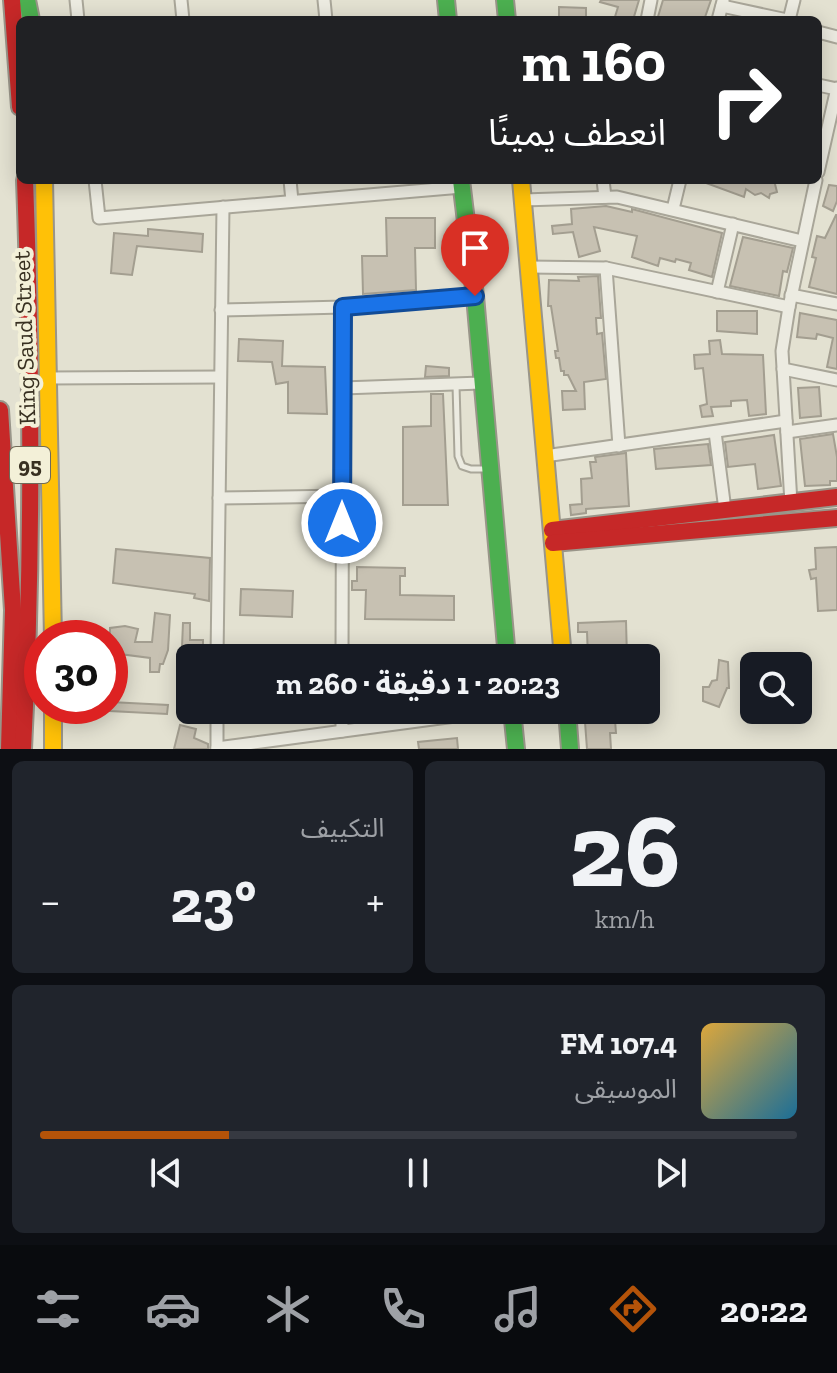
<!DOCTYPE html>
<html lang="ar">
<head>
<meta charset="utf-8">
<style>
  :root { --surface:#171b24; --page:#20242c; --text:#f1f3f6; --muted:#9ea1a6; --line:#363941; --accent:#b45309 }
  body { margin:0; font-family:"Zilla Slab","Noto Sans Arabic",serif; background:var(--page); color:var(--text); direction:rtl; height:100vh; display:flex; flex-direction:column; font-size:30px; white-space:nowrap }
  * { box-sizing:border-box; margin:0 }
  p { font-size:26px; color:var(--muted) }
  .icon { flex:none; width:44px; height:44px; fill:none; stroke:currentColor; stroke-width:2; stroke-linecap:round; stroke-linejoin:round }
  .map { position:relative; height:749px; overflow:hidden; direction:ltr }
  .side { display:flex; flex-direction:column; gap:12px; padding:12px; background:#0d0f14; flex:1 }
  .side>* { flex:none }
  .guide { position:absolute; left:16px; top:16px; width:806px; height:168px; border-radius:12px; box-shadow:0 4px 20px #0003; direction:rtl; background:#202124; color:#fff; overflow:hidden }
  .controls { position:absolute; left:740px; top:652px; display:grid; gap:16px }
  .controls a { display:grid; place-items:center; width:72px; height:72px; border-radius:12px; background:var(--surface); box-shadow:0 4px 20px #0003; font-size:40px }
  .speed { position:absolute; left:24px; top:620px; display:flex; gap:16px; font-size:40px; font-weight:700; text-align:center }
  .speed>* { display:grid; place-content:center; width:104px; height:104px; border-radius:50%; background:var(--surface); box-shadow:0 4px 20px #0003; line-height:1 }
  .speed .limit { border:12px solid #d22; background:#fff; color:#111 }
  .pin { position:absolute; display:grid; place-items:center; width:68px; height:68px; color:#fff; margin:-82px -34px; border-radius:50% 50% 50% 0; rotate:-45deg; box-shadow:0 0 8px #0007 }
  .pin .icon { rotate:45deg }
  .me { position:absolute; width:88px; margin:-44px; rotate:0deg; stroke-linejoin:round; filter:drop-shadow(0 0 6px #0008) }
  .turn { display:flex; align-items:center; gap:28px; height:168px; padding:0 24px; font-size:36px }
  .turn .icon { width:104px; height:104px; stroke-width:2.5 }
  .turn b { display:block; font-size:56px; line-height:68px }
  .big { font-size:60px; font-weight:700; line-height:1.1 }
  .side .tile { flex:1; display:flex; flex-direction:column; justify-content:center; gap:12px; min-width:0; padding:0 28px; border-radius:12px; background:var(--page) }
  .side .dial { align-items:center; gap:0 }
  .dial b { font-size:104px; line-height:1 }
  .song { display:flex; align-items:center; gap:24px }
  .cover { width:96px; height:96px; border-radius:12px; background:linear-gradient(135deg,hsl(40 70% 55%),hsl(200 70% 35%)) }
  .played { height:8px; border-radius:4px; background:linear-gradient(90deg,var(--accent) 25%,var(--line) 25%) }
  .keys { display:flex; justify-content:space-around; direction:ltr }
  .heat { display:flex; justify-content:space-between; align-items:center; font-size:44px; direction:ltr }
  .side .tiles { flex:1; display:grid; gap:12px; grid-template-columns:1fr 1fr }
  .tile:last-child { grid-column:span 2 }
  .trip { position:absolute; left:176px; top:644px; width:484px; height:80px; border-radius:12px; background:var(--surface); box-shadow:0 4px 20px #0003; font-weight:700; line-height:80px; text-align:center; direction:rtl }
  .tabs { display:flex; height:128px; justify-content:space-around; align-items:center; background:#090b0e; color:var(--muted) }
  .tabs .icon { width:56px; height:56px }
  .tabs .selected { color:var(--accent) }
  .tabs b { font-size:36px; color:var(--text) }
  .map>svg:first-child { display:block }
</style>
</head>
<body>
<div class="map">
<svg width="837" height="749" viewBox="0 0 837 749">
  <rect width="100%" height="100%" fill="#e3e1d1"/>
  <!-- building -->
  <g fill="#c7c1b2" stroke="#a39e90" stroke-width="2">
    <path d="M 601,0 L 639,0 L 633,20 L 614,20 L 618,7 L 600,2 Z"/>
    <path d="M 663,0 L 711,0 L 704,20 L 657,20 Z"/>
    <path d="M 559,7 L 586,8 L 586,20 L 559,20 Z"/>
    <path d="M 698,180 L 774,180 L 777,192 L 770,194 L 769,198 L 761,193 L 755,195 L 746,189 L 744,197 Z"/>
    <path d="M 829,185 L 837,186 L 837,201 L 833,211 L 823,206 Z"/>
    <path d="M 606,206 L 632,212 L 632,209 L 722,233 L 712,277 L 689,270 L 691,263 L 676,259 L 675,262 L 660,258 L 658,266 L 632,257 L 637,236 L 594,227 L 600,251 L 579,257 L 573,232 L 553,234 L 552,226 L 572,224 L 571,209 Z"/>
    <path d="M 836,215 L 837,215 L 837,294 L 809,287 L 816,258 L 812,257 L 817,236 L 825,238 Z"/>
    <path d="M 386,218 L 435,218 L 435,248 L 415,248 L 416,290 L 363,294 L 362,256 L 387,256 Z"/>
    <path d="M 148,229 L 203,234 L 202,252 L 137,246 L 132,275 L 111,273 L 114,233 L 148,236 Z"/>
    <path d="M 743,237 L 793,248 L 787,272 L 783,271 L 779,296 L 730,286 Z"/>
    <path d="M 598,276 L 601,318 L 596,318 L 597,334 L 602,333 L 606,379 L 584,382 L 585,409 L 563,410 L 562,391 L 576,391 L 568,375 L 564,375 L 564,371 L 561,371 L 559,358 L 556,358 L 555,351 L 558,351 L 551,306 L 548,306 L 549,280 L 579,281 L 578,277 Z"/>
    <path d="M 717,311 L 757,311 L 757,334 L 717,331 Z"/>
    <path d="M 800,313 L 837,320 L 837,369 L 827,367 L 833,338 L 817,334 L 816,339 L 797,337 Z"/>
    <path d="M 239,339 L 283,341 L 282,366 L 325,367 L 327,414 L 288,413 L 288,382 L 276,384 L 272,362 L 238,361 Z"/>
    <path d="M 720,340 L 722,354 L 763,355 L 766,414 L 749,416 L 747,400 L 731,401 L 731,406 L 711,407 L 713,416 L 702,417 L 700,406 L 707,404 L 703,368 L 695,369 L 694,355 L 710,354 L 709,341 Z"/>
    <path d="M 426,366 L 449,368 L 449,376 L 425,377 Z"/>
    <path d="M 819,387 L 821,416 L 800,418 L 798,388 Z"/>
    <path d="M 431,394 L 443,394 L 448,505 L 403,505 L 403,427 L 431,426 Z"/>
    <path d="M 833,434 L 837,457 L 837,481 L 830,481 L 830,485 L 805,486 L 800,439 Z"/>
    <path d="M 774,435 L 781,486 L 758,489 L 755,464 L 728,467 L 725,442 Z"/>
    <path d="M 708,444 L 711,465 L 656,469 L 654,449 Z"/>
    <path d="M 626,453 L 629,506 L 586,509 L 586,513 L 571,515 L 570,505 L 582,504 L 581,479 L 592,478 L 590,462 L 596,462 L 595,457 Z"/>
    <path d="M 837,547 L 837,610 L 818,611 L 816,578 L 811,579 L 809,570 L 816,569 L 815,548 Z"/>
    <path d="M 116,549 L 210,558 L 209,601 L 194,598 L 195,594 L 113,583 Z"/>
    <path d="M 357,567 L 405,568 L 405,576 L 400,576 L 400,595 L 454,596 L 454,620 L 365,619 L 366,590 L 352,590 L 352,581 L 357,581 Z"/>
    <path d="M 241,589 L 293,591 L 292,617 L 240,615 Z"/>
    <path d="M 155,613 L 170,615 L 168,650 L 163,664 L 160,664 L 159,672 L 150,672 L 150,658 L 119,654 L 119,681 L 110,681 L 110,628 L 125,626 L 138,629 L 135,642 L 152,642 Z"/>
    <path d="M 626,621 L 627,658 L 588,658 L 587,632 L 578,632 L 578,623 Z"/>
    <path d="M 183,623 L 190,623 L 190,640 L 203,640 L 203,647 L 182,647 Z"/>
    <path d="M 240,645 L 294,647 L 293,658 L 240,658 Z"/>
    <path d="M 719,660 L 728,662 L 729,688 L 727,688 L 719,707 L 703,701 L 703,687 L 709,687 L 712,681 L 717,680 Z"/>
    <path d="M 110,702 L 168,705 L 167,714 L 110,711 Z"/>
    <path d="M 615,720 L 616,733 L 610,733 L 611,749 L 587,749 L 585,722 Z"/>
    <path d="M 180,725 L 196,729 L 194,738 L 208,744 L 208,749 L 174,749 Z"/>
    <path d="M 457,738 L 458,749 L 419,749 L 418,742 Z"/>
  </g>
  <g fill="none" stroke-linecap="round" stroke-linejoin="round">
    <defs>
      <path id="lane" d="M 456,385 L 458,456 L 462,466 L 471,469 L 486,469"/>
      <g id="street">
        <path d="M 76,0 L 78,20"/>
        <path d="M 181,0 L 183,20"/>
        <path d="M 324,0 L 326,20"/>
        <path d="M 722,6 L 787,20"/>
        <path d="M 647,20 L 651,0"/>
        <path d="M 718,20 L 723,1"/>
        <path d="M 789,20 L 794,0"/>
        <path d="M 818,32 L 837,37"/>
        <path d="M 818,85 L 837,89"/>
        <path d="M 818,172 L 837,88"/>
        <path d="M 95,180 L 99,218 L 462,187"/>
        <path d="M 290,180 L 292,201"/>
        <path d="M 603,180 L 605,197"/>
        <path d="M 523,200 L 617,197 L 802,241"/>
        <path d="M 673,209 L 680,180"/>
        <path d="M 529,267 L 606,268 L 789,307"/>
        <path d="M 606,268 L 619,446"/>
        <path d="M 717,292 L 733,224"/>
        <path d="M 791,295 L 837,304"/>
        <path d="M 221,310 L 343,307 L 475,296"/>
        <path d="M 783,369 L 837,380"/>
        <path d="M 49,378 L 220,377"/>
        <path d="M 343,388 L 481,383"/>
        <path d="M 715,432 L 725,510"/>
        <path d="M 787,432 L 837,425"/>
        <path d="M 545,456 L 786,421"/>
        <path d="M 219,498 L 343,496"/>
        <path d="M 791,503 L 782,351 L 789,307 L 816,180"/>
        <path d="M 217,658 L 223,207"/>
        <path d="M 342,658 L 343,307"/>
        <path d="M 342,731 L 342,710"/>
        <path d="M 217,748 L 485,712"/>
        <path d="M 217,749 L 217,710"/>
      </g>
      <g id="fast">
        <path d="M 27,0 L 31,20"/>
        <path d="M 446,0 L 448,20"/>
        <path d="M 505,0 L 507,20"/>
        <path d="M 461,180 L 475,296 L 507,658"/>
        <path d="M 512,710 L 516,749"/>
        <path d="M 567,710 L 570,749"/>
      </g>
      <g id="slow">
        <path d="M 44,180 L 53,638"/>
        <path d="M 521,180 L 563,658"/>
        <path d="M 53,706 L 53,749"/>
      </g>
      <g id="jam">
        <path d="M 12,0 L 20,107"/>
        <path d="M 0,410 L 13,610 L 9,749"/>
        <path d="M 552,530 L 837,497"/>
        <path d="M 553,543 L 837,518"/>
        <path d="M 23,749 C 33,559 32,370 25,180"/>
      </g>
    </defs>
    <!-- lane casing -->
    <use href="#lane" stroke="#a9a699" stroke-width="9"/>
    <!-- street casing -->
    <use href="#street" stroke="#a9a699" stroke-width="15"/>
    <!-- fast casing -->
    <use href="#fast" stroke="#999589" stroke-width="20"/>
    <!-- slow casing -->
    <use href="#slow" stroke="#999589" stroke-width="20"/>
    <!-- jam casing -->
    <use href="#jam" stroke="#999589" stroke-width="20"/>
    <!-- lane -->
    <use href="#lane" stroke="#ecebe1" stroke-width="5"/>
    <!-- street -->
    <use href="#street" stroke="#ecebe1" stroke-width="11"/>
    <!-- fast -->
    <use href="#fast" stroke="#4caf50" stroke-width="16"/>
    <!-- slow -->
    <use href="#slow" stroke="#ffc107" stroke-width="16"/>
    <!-- jam -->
    <use href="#jam" stroke="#c62828" stroke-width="16"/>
  </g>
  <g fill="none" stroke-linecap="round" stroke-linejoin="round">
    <defs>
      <path id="route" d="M 342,523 L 343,307 L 475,296"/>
    </defs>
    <!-- route casing -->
    <use href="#route" stroke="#114b97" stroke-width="20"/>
    <!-- route -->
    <use href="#route" stroke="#1a73e8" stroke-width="14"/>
  </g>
  <g text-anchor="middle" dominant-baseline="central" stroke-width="8" stroke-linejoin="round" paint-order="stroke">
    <!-- shield labels -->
    <rect fill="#f3f0d8" stroke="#706a58" stroke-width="2" x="10" y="447" width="40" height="36" rx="6"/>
    <g font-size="22" font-weight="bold" fill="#383021">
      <text x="30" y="465">95</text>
    </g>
    <!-- street labels -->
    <g font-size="24" fill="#383021" stroke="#f3f0d8">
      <text transform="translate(24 338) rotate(-92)">King Saud Street</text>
    </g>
  </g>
</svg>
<div class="controls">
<a><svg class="icon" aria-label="search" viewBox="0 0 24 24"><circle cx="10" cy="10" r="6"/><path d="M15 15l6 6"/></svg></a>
</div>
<div class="speed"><div class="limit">30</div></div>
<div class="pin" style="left:475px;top:296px;background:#d93025"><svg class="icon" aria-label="arrive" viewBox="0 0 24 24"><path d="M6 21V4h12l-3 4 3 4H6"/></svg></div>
<svg class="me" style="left:342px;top:523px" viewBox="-20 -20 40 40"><circle r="17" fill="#1a73e8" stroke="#fff" stroke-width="3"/><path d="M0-11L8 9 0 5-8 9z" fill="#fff"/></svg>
<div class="trip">20:23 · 1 دقيقة · 260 m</div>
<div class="guide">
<div class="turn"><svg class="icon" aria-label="right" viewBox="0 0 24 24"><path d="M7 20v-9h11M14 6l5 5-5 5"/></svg><div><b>160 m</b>انعطف يمينًا</div></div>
</div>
</div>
<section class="side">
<div class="tiles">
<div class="tile dial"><b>26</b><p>km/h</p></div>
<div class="tile"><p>التكييف</p>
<div class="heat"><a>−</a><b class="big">23°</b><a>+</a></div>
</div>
<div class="tile">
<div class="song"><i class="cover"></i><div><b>107.4 FM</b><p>الموسيقى</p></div></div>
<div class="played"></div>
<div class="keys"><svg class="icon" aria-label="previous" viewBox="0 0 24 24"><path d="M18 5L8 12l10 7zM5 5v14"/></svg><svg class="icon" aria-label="pause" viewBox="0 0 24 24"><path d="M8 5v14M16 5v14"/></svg><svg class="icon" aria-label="next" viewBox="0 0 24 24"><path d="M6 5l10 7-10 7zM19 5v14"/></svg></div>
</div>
</div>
</section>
<nav class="tabs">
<b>20:22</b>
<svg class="icon selected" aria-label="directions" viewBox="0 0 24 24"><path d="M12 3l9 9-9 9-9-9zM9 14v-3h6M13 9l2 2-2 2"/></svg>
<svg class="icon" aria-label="music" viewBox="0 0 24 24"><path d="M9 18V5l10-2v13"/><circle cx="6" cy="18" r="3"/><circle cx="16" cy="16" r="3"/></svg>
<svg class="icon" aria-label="phone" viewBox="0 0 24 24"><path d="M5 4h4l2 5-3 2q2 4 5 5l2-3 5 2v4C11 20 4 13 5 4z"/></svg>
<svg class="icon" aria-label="climate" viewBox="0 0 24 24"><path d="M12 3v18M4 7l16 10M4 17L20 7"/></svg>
<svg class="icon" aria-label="car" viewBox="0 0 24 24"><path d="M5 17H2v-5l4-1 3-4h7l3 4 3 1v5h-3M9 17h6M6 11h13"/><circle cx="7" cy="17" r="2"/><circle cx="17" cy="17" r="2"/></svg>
<svg class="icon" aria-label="filters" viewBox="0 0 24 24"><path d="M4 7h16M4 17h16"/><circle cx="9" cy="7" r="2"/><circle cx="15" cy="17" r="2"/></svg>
</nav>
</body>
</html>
